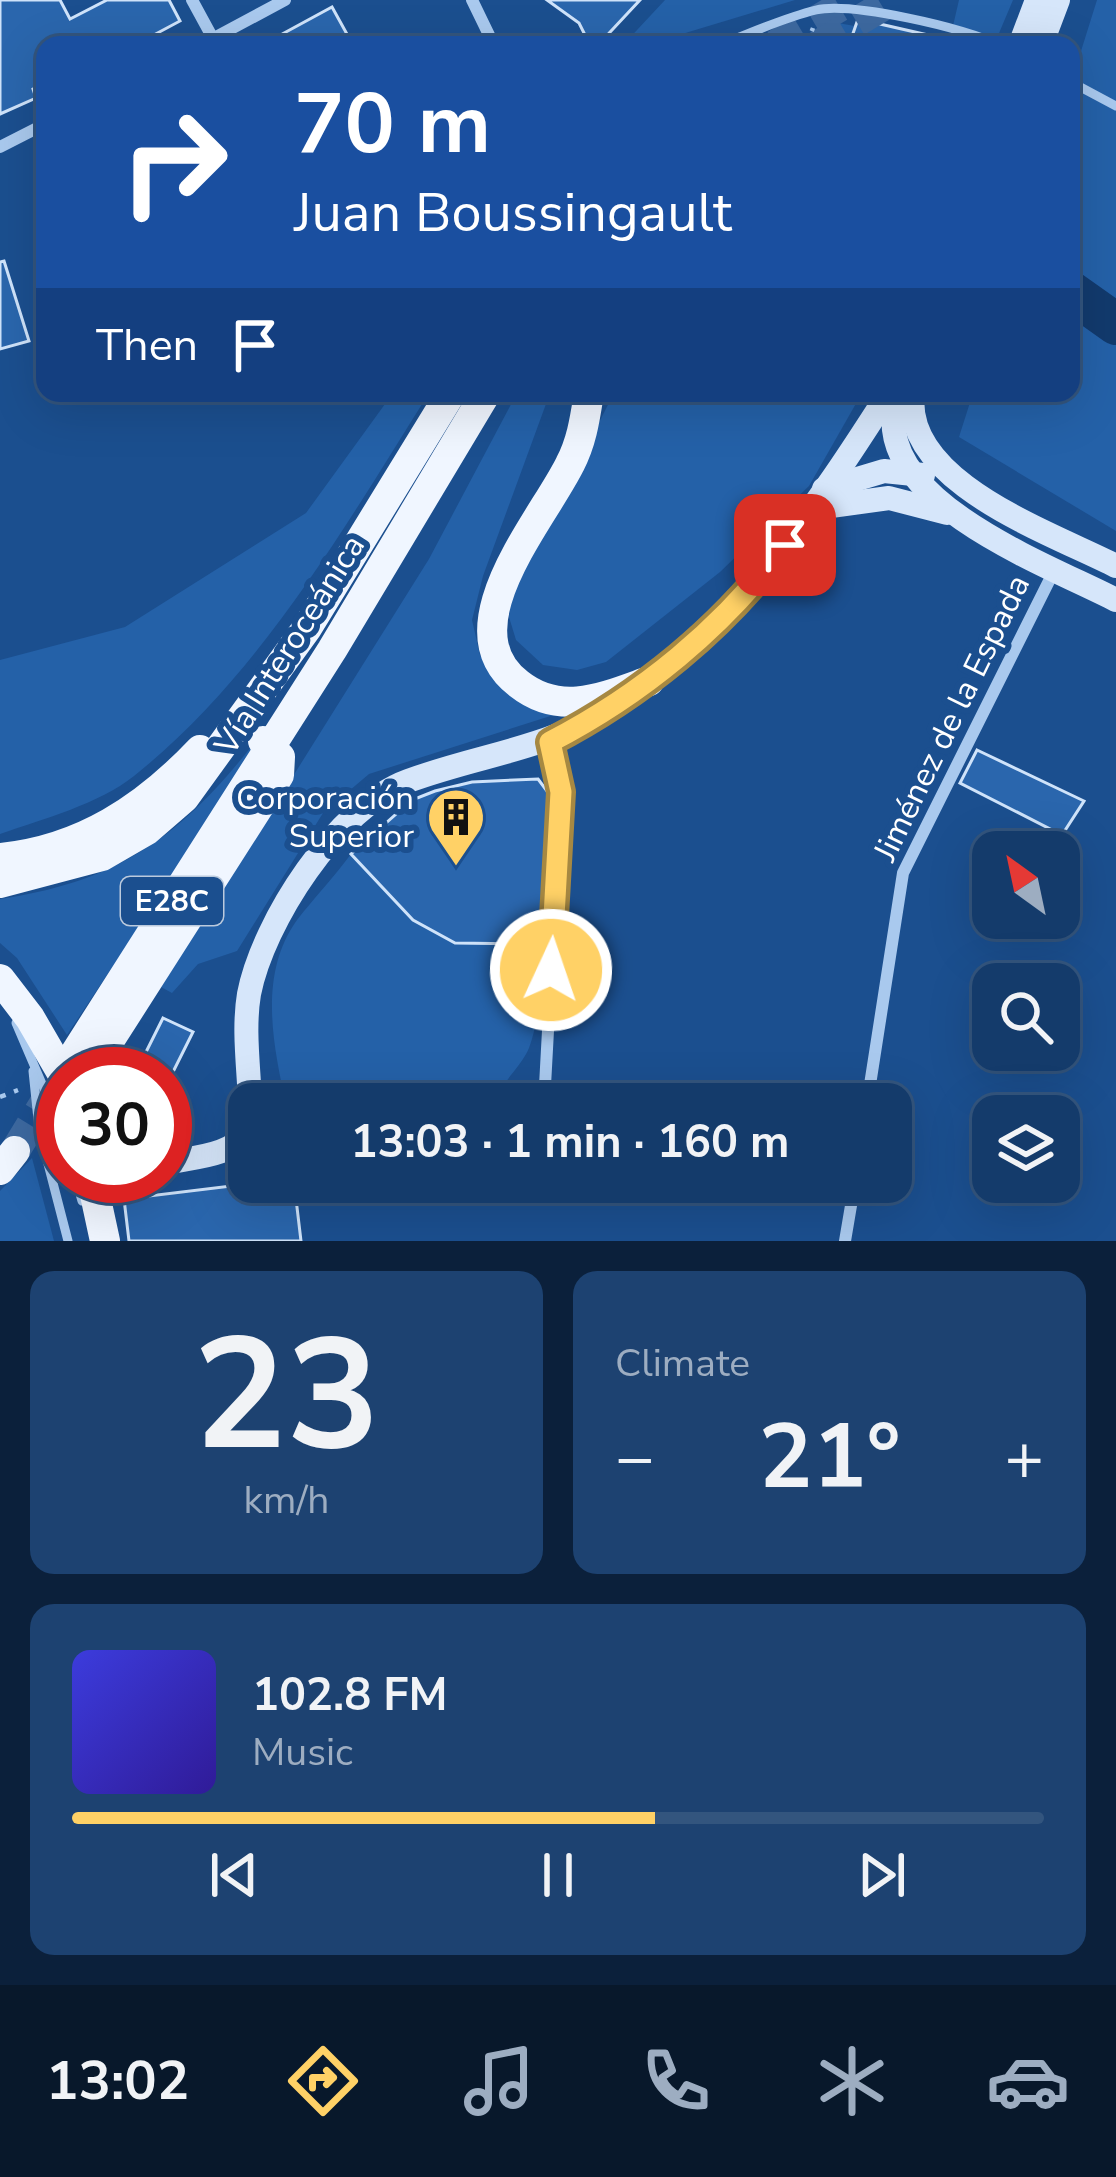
<!DOCTYPE html>
<html lang="en">
<head>
<meta charset="utf-8">
<style>
  :root { --surface:#143b6b; --page:#1d4271; --text:#f1f3f6; --muted:#9dadc1; --line:#33557e; --accent:#ffd166 }
  body { margin:0; font-family:"Nunito Sans",sans-serif; background:var(--page); color:var(--text); height:100vh; display:flex; flex-direction:column; font-size:45px; white-space:nowrap }
  * { box-sizing:border-box; margin:0 }
  p { font-size:39px; color:var(--muted) }
  .icon { flex:none; width:66px; height:66px; fill:none; stroke:currentColor; stroke-width:2; stroke-linecap:round; stroke-linejoin:round }
  .map { position:relative; height:1241px; overflow:hidden }
  .sheet { display:flex; flex-direction:column; gap:30px; padding:30px; background:#0b203b; flex:1 }
  .sheet>* { flex:none }
  .top-card { position:absolute; left:36px; top:36px; width:1044px; height:366px; border-radius:24px; box-shadow:0 12px 48px #0002,0 0 0 3px var(--line); background:#1a4fa0; color:#fff; overflow:hidden }
  .needle { width:78px; rotate:327deg }
  .tools { position:absolute; left:972px; top:831px; display:grid; gap:24px }
  .tools a { display:grid; place-items:center; width:108px; height:108px; border-radius:24px; background:var(--surface); box-shadow:0 12px 48px #0002,0 0 0 3px var(--line); font-size:60px }
  .speed { position:absolute; left:36px; top:1047px; display:flex; gap:24px; font-size:60px; font-weight:700; text-align:center }
  .speed>* { display:grid; place-content:center; width:156px; height:156px; border-radius:50%; background:var(--surface); box-shadow:0 12px 48px #0002,0 0 0 3px var(--line); line-height:1 }
  .speed .limit { border:18px solid #d22; background:#fff; color:#111 }
  .pin { position:absolute; display:grid; place-items:center; width:102px; height:102px; color:#fff; margin:-51px; border-radius:24px; box-shadow:0 6px 18px #0006 }
  .me { position:absolute; width:132px; margin:-66px; rotate:3deg; stroke-linejoin:round; filter:drop-shadow(0 0 9px #0008) }
  .turn { display:flex; align-items:center; gap:42px; height:252px; padding:0 60px; font-size:54px }
  .turn .icon { width:156px; height:156px; stroke-width:2.5 }
  .turn b { display:block; font-size:84px; line-height:102px }
  .then { display:flex; align-items:center; height:114px; padding:0 60px; background:#0003; gap:24px; font-size:45px }
  .big { font-size:90px; font-weight:700; line-height:1.1 }
  .sheet .tile { flex:1; display:flex; flex-direction:column; justify-content:center; gap:18px; min-width:0; padding:0 42px; border-radius:24px; background:var(--page) }
  .sheet .dial { align-items:center; gap:0 }
  .dial b { font-size:156px; line-height:1 }
  .song { display:flex; align-items:center; gap:36px }
  .cover { width:144px; height:144px; border-radius:18px; background:linear-gradient(135deg,hsl(240 70% 55%),hsl(250 70% 35%)) }
  .played { height:12px; border-radius:6px; background:linear-gradient(90deg,var(--accent) 60%,var(--line) 60%) }
  .keys { display:flex; justify-content:space-around; direction:ltr }
  .heat { display:flex; justify-content:space-between; align-items:center; font-size:66px; direction:ltr }
  .sheet .tiles { flex:1; display:grid; gap:30px; grid-template-columns:1fr 1fr }
  .tile:last-child { grid-column:span 2 }
  .trip { position:absolute; left:228px; top:1083px; width:684px; height:120px; border-radius:24px; background:var(--surface); box-shadow:0 12px 48px #0002,0 0 0 3px var(--line); font-weight:700; line-height:120px; text-align:center }
  .tab-bar { display:flex; height:192px; justify-content:space-around; align-items:center; background:#08182b; color:var(--muted) }
  .tab-bar .icon { width:84px; height:84px }
  .tab-bar .on { color:var(--accent) }
  .tab-bar b { font-size:54px; color:var(--text) }
  .map>svg:first-child { display:block }
</style>
</head>
<body>
<div class="map">
<svg width="1116" height="1241" viewBox="0 0 1116 1241">
  <rect width="100%" height="100%" fill="#1b4f8f"/>
  <!-- green -->
  <g fill="#2461a8">
    <path d="M 665,0 L 795,0 L 682,34 L 669,45 L 623,45 Z"/>
    <path d="M 959,0 L 1013,0 L 994,45 L 805,45 L 838,23 L 949,43 Z"/>
    <path d="M 1097,0 L 1116,0 L 1116,531 L 959,437 L 973,393 L 1071,393 L 1071,83 Z"/>
    <path d="M 393,393 L 429,393 C 344,528 260,675 134,776 C 99,804 43,819 0,834 L 0,660 L 125,627 L 306,513 Z"/>
    <path d="M 517,393 L 550,393 L 483,576 L 472,620 L 480,655 L 500,679 L 563,712 L 369,774 L 323,813 L 237,951 L 198,964 L 172,993 L 161,987 L 429,559 Z"/>
    <path d="M 614,393 L 862,393 L 809,486 L 720,572 L 606,662 L 577,670 L 543,665 L 516,640 L 509,617 L 512,593 Z"/>
    <path d="M 251,747 L 253,756 L 67,1035 L 17,958 L 0,943 L 0,899 C 116,882 179,838 251,747 Z"/>
    <path d="M 351,854 L 413,920 L 454,943 L 542,944 C 538,978 541,1017 529,1048 C 520,1069 501,1081 495,1104 L 286,1104 C 273,1045 258,974 297,920 C 314,898 334,877 351,854 Z"/>
    <path d="M 32,1158 L 54,1241 L 0,1241 L 0,1191 Z"/>
  </g>
  <g fill="none" stroke-linecap="round" stroke-linejoin="round">
    <!-- river -->
    <path stroke="#123a6d" stroke-width="42" d="M 1071,292 L 1116,324"/>
  </g>
  <!-- building -->
  <g fill="#2a66ad" stroke="#cfe3fa" stroke-width="3">
    <path d="M 0,0 L 60,0 L 70,19 L 107,0 L 169,0 L 180,21 L 135,45 L 45,45 L 45,83 L 33,89 L 36,98 L 0,114 Z"/>
    <path d="M 547,0 L 640,0 L 598,45 L 590,45 L 579,23 Z"/>
    <path d="M 332,7 L 353,45 L 262,45 Z"/>
    <path d="M 858,19 L 941,38 L 940,45 L 849,45 Z"/>
    <path d="M 4,261 L 29,341 L 0,349 L 0,262 Z"/>
    <path d="M 977,750 L 1084,801 L 1062,835 L 960,783 Z"/>
    <path d="M 538,779 L 550,795 L 542,944 L 455,943 L 413,920 L 351,854 L 412,800 L 435,791 L 472,782 Z"/>
    <path d="M 163,1018 L 193,1032 L 172,1074 L 135,1074 Z"/>
    <path d="M 264,1182 L 294,1182 L 301,1241 L 129,1241 L 124,1199 Z"/>
  </g>
  <g fill="none" stroke-linecap="round" stroke-linejoin="round">
    <!-- primary-tunnel -->
    <g stroke="#3d69a0" stroke-width="30" stroke-dasharray="30 15" stroke-linecap="butt">
      <path d="M 775,45 L 851,0"/>
      <path d="M 818,45 L 893,0"/>
      <path d="M 15,1151 L 74,1055"/>
    </g>
    <!-- path -->
    <g stroke="#a9c9ee" stroke-width="4.5" stroke-dasharray="6 9" stroke-linecap="butt">
      <path d="M 806,45 L 813,28"/>
      <path d="M 0,1097 L 18,1090"/>
    </g>
    <!-- lane -->
    <g stroke="#a9c9ee" stroke-width="9">
      <path d="M 719,45 C 751,33 783,18 816,10 C 851,2 967,28 999,45"/>
      <path d="M 1071,82 L 1116,106"/>
      <path d="M 16,1023 L 63,1133"/>
      <path d="M 33,1071 L 39,1129 L 68,1241"/>
      <path d="M 75,1176 L 82,1201"/>
    </g>
    <!-- street -->
    <g stroke="#a9c9ee" stroke-width="12">
      <path d="M 192,0 L 216,44"/>
      <path d="M 472,0 L 490,37"/>
      <path d="M 201,45 L 285,0"/>
      <path d="M 0,147 L 45,124"/>
      <path d="M 544,1104 L 561,792 L 549,742"/>
      <path d="M 867,1104 L 903,873 L 1055,569"/>
      <path d="M 845,1241 L 855,1182"/>
    </g>
    <!-- secondary -->
    <g stroke="#d6e6fa" stroke-width="24">
      <path d="M 1020,45 L 1037,0"/>
      <path d="M 1041,45 L 1058,0"/>
      <path d="M 897,393 C 896,405 893,419 894,430 C 903,512 1052,567 1116,600"/>
      <path d="M 913,393 C 901,482 1052,533 1116,566"/>
      <path d="M 824,489 L 884,471 L 923,475"/>
      <path d="M 809,509 L 889,498 L 947,513"/>
      <path d="M 250,1104 C 249,1068 243,1030 249,994 C 263,922 337,807 408,781 C 490,751 554,750 629,697 C 740,621 818,504 889,393"/>
      <path d="M 165,1163 C 193,1157 234,1157 249,1129"/>
    </g>
    <!-- primary -->
    <g stroke="#f0f6ff" stroke-width="30">
      <path d="M 589,393 C 585,418 582,441 570,464 C 542,521 446,628 519,684 C 561,717 604,697 649,681"/>
      <path d="M 0,858 C 82,850 145,808 200,750"/>
      <path d="M 0,883 L 102,856 L 147,830 L 184,798 L 307,628 L 451,393"/>
      <path d="M 0,979 L 30,1018 L 63,1075"/>
      <path d="M 74,1055 L 332,650 L 486,393"/>
      <path d="M 88,1074 L 279,775 L 280,757 L 263,741"/>
      <path d="M 0,1170 L 15,1151"/>
      <path d="M 91,1176 L 105,1241"/>
    </g>
  </g>
  <g fill="none" stroke-linecap="round" stroke-linejoin="round">
    <defs>
      <path id="route" d="M 551,970 L 561,792 L 550,742 C 641,695 723,628 785,545"/>
    </defs>
    <!-- route casing -->
    <use href="#route" stroke="#a68842" stroke-width="30"/>
    <!-- route -->
    <use href="#route" stroke="#ffd166" stroke-width="21"/>
  </g>
  <!-- icons -->
  <defs>
    <symbol id="building-pin" viewBox="-11 -11 22 30"><path d="M0 17L-7.5 6A9.5 9.5 0 1 1 7.5 6Z" fill="#ffd166" stroke="#1b4f8f"/><path d="M-4-6H4V6H1V3H-1V6H-4ZM-2.5-4.3h1.7v1.8h-1.7ZM.8-4.3h1.7v1.8H.8ZM-2.5-1h1.7V.8h-1.7ZM.8-1h1.7V.8H.8Z" fill="#111"/></symbol>
  </defs>
  <g fill-rule="evenodd">
    <use href="#building-pin" x="423" y="784" width="66" height="90"/>
  </g>
  <g text-anchor="middle" dominant-baseline="central" stroke-width="12" stroke-linejoin="round" paint-order="stroke">
    <!-- shield labels -->
    <rect fill="#1b4f8f" stroke="#bbcadd" stroke-width="3" x="121" y="877" width="102" height="48" rx="9"/>
    <g font-size="30" font-weight="bold" fill="#fff">
      <text x="172" y="901">E28C</text>
    </g>
    <!-- street labels -->
    <g font-size="33" fill="#fff" stroke="#1b4f8f">
      <text transform="translate(290 645) rotate(-58)">Vía Interoceánica</text>
      <text transform="translate(952 718) rotate(-64)">Jiménez de la Espada</text>
    </g>
    <!-- poi labels -->
    <g font-size="33" fill="#fff" stroke="#1b4f8f" text-anchor="end">
      <text x="414" y="798">Corporación<tspan x="414" dy="38">Superior</tspan></text>
    </g>
  </g>
</svg>
<div class="tools">
<a><svg class="needle" viewBox="-14 -14 28 28"><path d="M0-13l5 13h-10z" fill="#e53935"/><path d="M0 13l5-13h-10z" fill="#9dadc1"/></svg></a>
<a><svg class="icon" aria-label="search" viewBox="0 0 24 24"><circle cx="10" cy="10" r="6"/><path d="M15 15l6 6"/></svg></a>
<a><svg class="icon" aria-label="layers" viewBox="0 0 24 24"><path d="M12 4l9 5-9 5-9-5zM3 14l9 5 9-5"/></svg></a>
</div>
<div class="speed"><div class="limit">30</div></div>
<div class="pin" style="left:785px;top:545px;background:#d93025"><svg class="icon" aria-label="arrive" viewBox="0 0 24 24"><path d="M6 21V4h12l-3 4 3 4H6"/></svg></div>
<svg class="me" style="left:551px;top:970px" viewBox="-20 -20 40 40"><circle r="17" fill="#ffd166" stroke="#fff" stroke-width="3"/><path d="M0-11L8 9 0 5-8 9z" fill="#fff"/></svg>
<div class="trip">13:03 · 1 min · 160 m</div>
<div class="top-card">
<div class="turn"><svg class="icon" aria-label="right" viewBox="0 0 24 24"><path d="M7 20v-9h11M14 6l5 5-5 5"/></svg><div><b>70 m</b>Juan Boussingault</div></div>
<div class="then">Then<svg class="icon" aria-label="arrive" viewBox="0 0 24 24"><path d="M6 21V4h12l-3 4 3 4H6"/></svg></div>
</div>
</div>
<section class="sheet">
<div class="tiles">
<div class="tile dial"><b>23</b><p>km/h</p></div>
<div class="tile"><p>Climate</p>
<div class="heat"><a>−</a><b class="big">21°</b><a>+</a></div>
</div>
<div class="tile">
<div class="song"><i class="cover"></i><div><b>102.8 FM</b><p>Music</p></div></div>
<div class="played"></div>
<div class="keys"><svg class="icon" aria-label="previous" viewBox="0 0 24 24"><path d="M18 5L8 12l10 7zM5 5v14"/></svg><svg class="icon" aria-label="pause" viewBox="0 0 24 24"><path d="M8 5v14M16 5v14"/></svg><svg class="icon" aria-label="next" viewBox="0 0 24 24"><path d="M6 5l10 7-10 7zM19 5v14"/></svg></div>
</div>
</div>
</section>
<nav class="tab-bar">
<b>13:02</b>
<svg class="icon on" aria-label="directions" viewBox="0 0 24 24"><path d="M12 3l9 9-9 9-9-9zM9 14v-3h6M13 9l2 2-2 2"/></svg>
<svg class="icon" aria-label="music" viewBox="0 0 24 24"><path d="M9 18V5l10-2v13"/><circle cx="6" cy="18" r="3"/><circle cx="16" cy="16" r="3"/></svg>
<svg class="icon" aria-label="phone" viewBox="0 0 24 24"><path d="M5 4h4l2 5-3 2q2 4 5 5l2-3 5 2v4C11 20 4 13 5 4z"/></svg>
<svg class="icon" aria-label="climate" viewBox="0 0 24 24"><path d="M12 3v18M4 7l16 10M4 17L20 7"/></svg>
<svg class="icon" aria-label="car" viewBox="0 0 24 24"><path d="M5 17H2v-5l4-1 3-4h7l3 4 3 1v5h-3M9 17h6M6 11h13"/><circle cx="7" cy="17" r="2"/><circle cx="17" cy="17" r="2"/></svg>
</nav>
</body>
</html>
